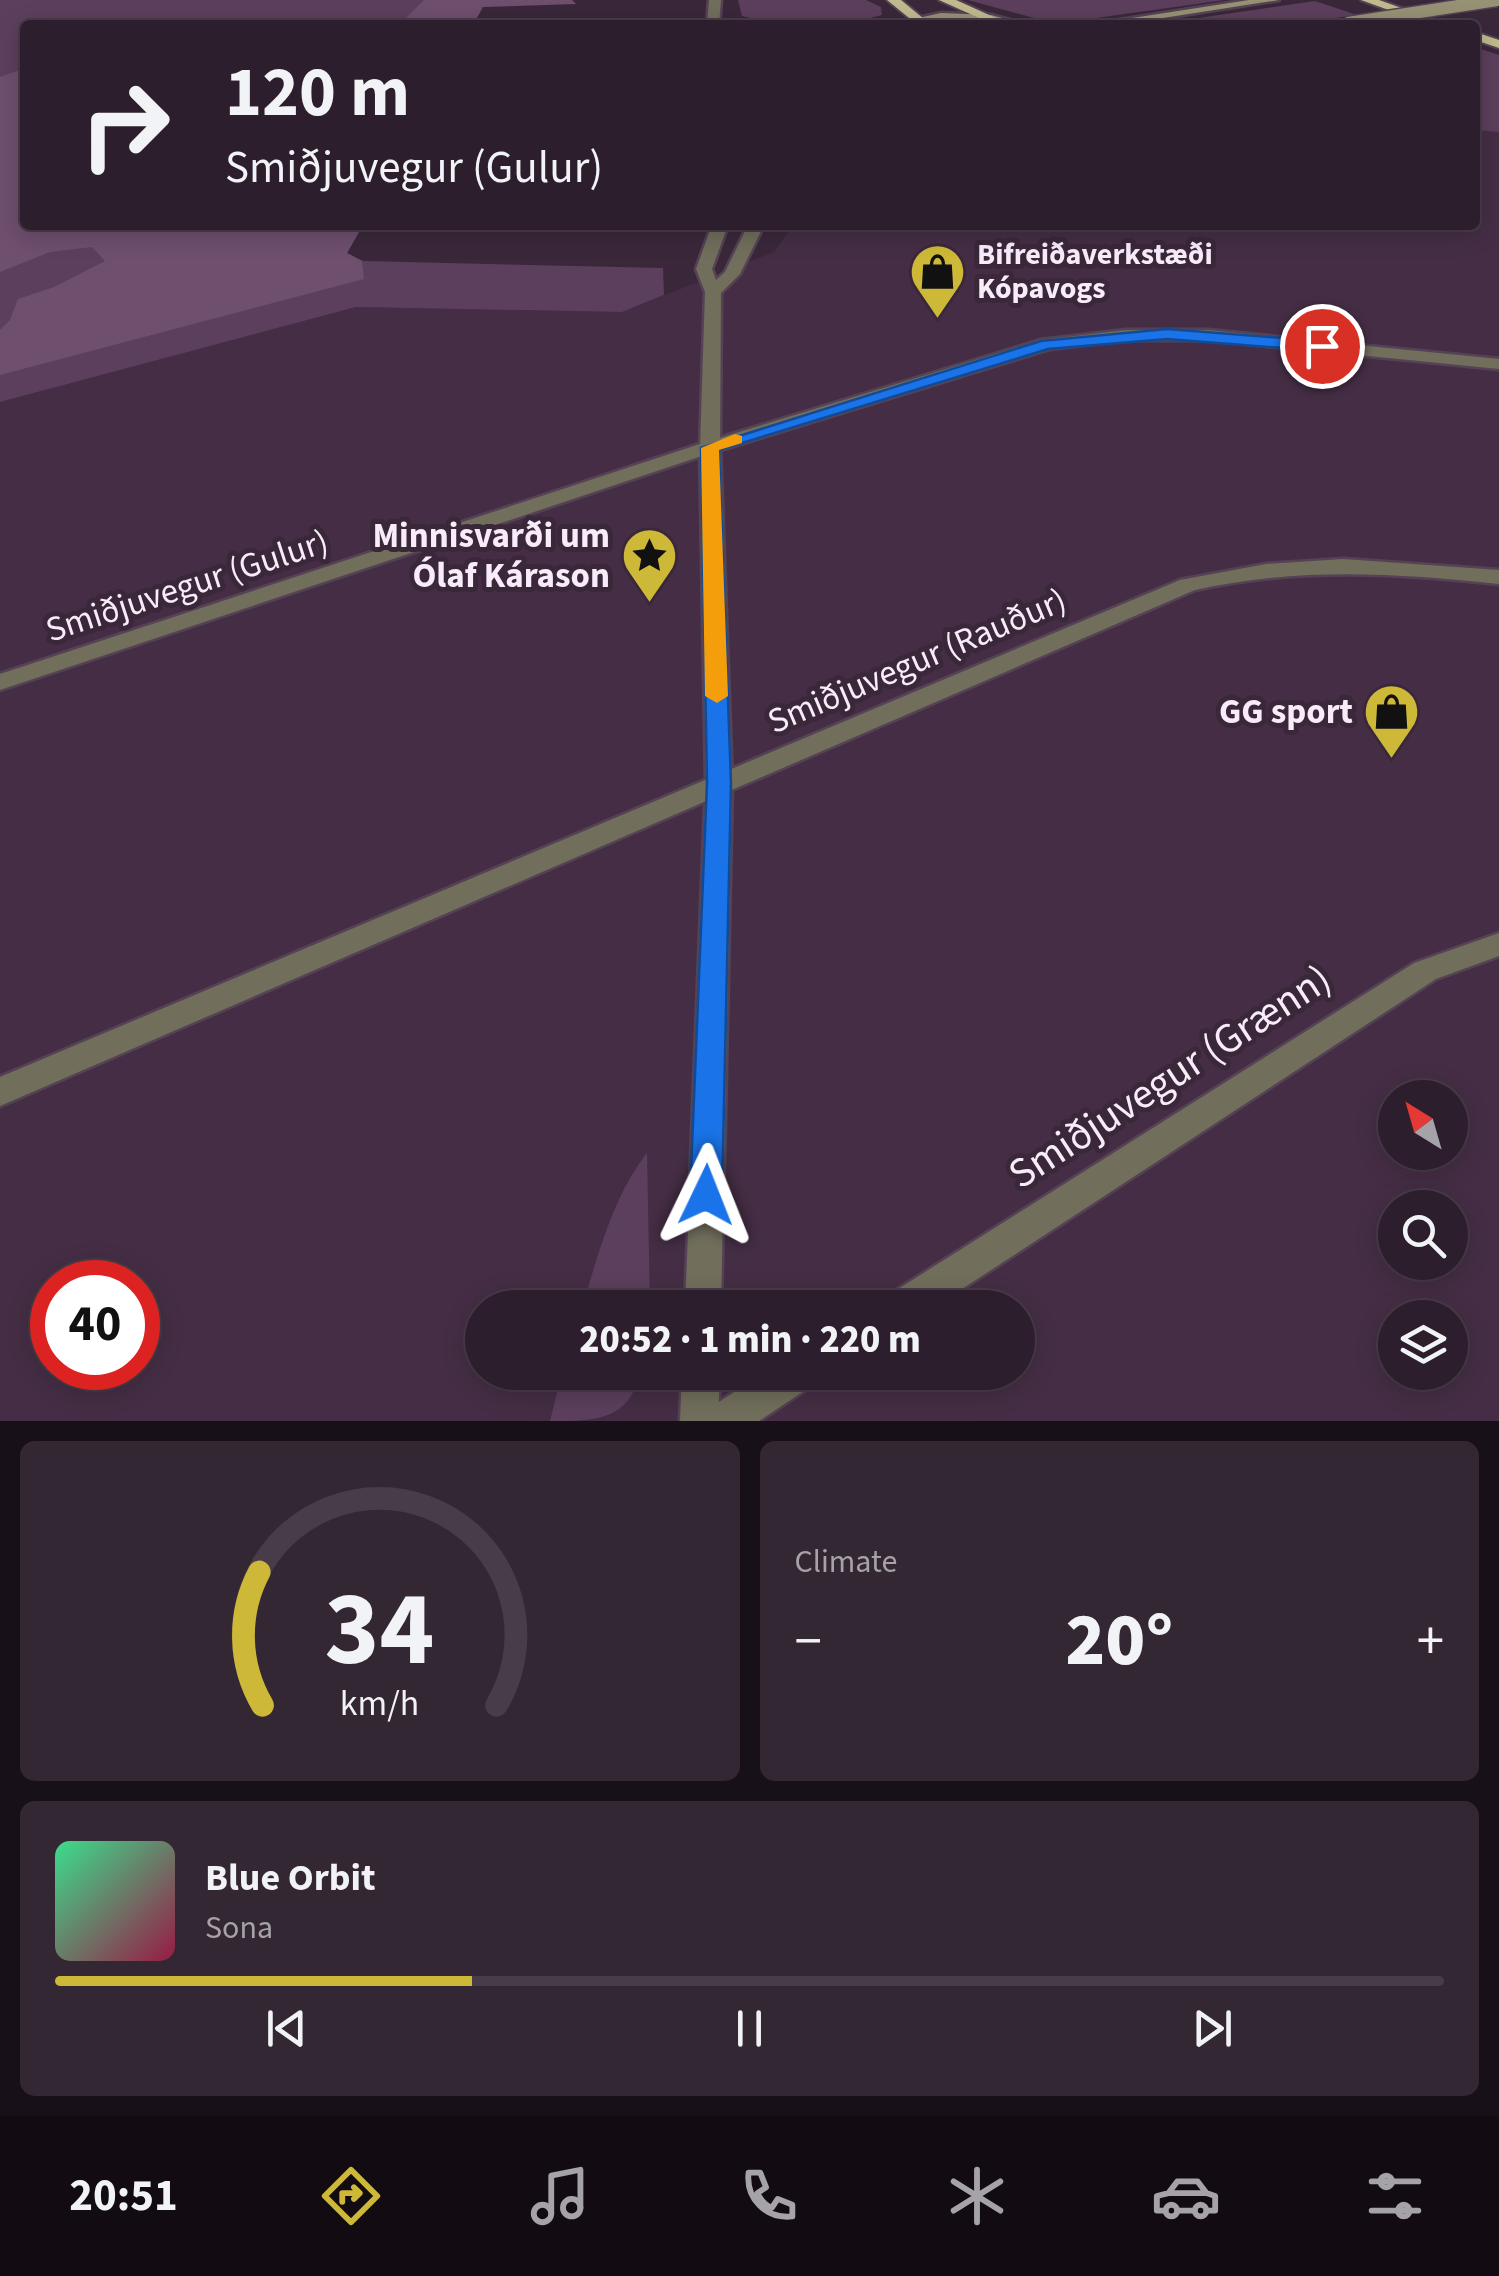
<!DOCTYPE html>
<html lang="en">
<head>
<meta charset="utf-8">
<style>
  :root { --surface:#2c1e2c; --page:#342734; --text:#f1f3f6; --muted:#a6a2a9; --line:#483c48; --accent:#ceb837 }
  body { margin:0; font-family:"Source Sans 3",sans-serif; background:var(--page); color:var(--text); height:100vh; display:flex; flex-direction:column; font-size:38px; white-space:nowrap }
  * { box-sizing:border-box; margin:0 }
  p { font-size:32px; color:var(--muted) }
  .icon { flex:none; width:55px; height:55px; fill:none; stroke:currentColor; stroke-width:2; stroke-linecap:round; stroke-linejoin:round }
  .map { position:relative; height:1421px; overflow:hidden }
  .panel { display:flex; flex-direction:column; gap:20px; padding:20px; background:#181018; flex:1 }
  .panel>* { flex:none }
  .top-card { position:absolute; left:20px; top:20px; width:1460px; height:210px; border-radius:10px; box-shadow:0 5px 25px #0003,0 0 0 2px var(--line); background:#2c1e2c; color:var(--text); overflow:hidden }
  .needle { width:65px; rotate:323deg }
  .fabs { position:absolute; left:1378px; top:1080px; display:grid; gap:20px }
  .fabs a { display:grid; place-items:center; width:90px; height:90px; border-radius:50%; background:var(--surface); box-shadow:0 5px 25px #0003,0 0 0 2px var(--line); font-size:50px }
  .speed { position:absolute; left:30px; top:1260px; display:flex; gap:20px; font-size:50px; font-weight:700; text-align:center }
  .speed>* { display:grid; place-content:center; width:130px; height:130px; border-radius:50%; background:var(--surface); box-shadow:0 5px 25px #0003,0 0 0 2px var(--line); line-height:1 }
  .speed .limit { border:15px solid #d22; background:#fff; color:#111 }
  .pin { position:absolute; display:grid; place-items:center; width:85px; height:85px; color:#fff; margin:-42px; border:5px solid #fff; border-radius:50%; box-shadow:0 2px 10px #0007 }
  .me { position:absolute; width:110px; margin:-55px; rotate:2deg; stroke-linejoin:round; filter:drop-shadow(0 0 8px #0008) }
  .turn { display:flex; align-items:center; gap:35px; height:210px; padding:0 40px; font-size:45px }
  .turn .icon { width:130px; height:130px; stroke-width:2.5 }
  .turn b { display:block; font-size:70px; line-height:85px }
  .big { font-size:75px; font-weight:800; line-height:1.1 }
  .panel .widget { flex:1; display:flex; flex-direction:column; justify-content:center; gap:15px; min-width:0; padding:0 35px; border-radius:15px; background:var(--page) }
  .panel .dial { align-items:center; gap:0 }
  .dial svg { height:260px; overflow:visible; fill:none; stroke:var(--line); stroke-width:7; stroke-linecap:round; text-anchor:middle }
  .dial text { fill:var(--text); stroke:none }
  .song { display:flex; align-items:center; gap:30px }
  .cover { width:120px; height:120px; border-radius:15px; background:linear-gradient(135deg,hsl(150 70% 55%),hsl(340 70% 35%)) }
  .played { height:10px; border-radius:5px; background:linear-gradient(90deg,var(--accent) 30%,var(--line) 30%) }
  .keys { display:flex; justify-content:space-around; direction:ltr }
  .heat { display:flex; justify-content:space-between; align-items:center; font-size:55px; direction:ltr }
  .panel .tiles { flex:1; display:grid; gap:20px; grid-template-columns:1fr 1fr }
  .widget:last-child { grid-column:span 2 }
  .trip { position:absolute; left:465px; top:1290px; width:570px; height:100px; border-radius:50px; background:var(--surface); box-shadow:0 5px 25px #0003,0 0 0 2px var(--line); font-weight:800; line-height:100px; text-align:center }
  .dock { display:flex; height:160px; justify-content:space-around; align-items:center; background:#120c12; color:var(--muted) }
  .dock .icon { width:70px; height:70px }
  .dock .active { color:var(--accent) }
  .dock b { font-size:45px; color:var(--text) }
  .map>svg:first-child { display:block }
</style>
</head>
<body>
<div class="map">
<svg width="1499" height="1421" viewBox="0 0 1499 1421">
  <rect width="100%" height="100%" fill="#3a283a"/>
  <!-- built -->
  <path fill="#452e45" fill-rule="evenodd" d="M 1475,101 L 1499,111 L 1499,1421 L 0,1421 L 0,402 L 356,307 L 622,312 L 774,252 L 793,225 L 1475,225 ZM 1395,1098 L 1450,1098 L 1450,1152 L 1395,1152 ZM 1395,1208 L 1450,1208 L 1450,1262 L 1395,1262 ZM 52,1282 L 138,1282 L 138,1368 L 52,1368 ZM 482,1308 L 1018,1308 L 1018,1372 L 482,1372 ZM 1395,1318 L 1450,1318 L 1450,1372 L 1395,1372 Z"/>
  <!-- green -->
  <g fill="#5c3f5d">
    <path d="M 0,0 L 463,0 L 473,25 L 25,25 L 25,225 L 363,225 L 347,253 L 363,261 L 663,268 L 664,295 L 622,312 L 356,307 L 0,402 Z"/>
    <path d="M 738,0 L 866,0 L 881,7 L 882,15 C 835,28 788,27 742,16 Z"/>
    <path d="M 968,0 L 1225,0 L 1068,22 L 1045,21 Z"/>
    <path d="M 1315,1 L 1357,15 L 1287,25 L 1151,25 Z"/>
    <path d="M 1475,47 L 1499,55 L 1499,132 L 1475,130 Z"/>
    <path d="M 647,1153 L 650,1307 L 582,1307 C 598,1256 613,1196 647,1153 Z"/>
    <path d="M 562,1373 L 562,1372 L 640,1373 C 629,1421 595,1421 550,1421 Z"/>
  </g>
  <!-- forest -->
  <g fill="#6e4f6e">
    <path d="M 424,0 L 572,0 L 576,4 L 483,7 L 473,25 L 399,25 Z"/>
    <path d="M 25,56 L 25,225 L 363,225 L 347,253 L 362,261 L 364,279 L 0,375 L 0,330 L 10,320 L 18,299 L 54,287 L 105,261 L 92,247 L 50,252 L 0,272 L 0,77 L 23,69 Z"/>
  </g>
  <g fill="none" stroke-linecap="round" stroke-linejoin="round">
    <defs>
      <g id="minor">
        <path d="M 709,0 L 721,0 L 719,25 L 707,25 Z"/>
        <path d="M 1126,330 L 1208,330 L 1499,359 L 1499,369 L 1208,340 L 1126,340 L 1049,349 L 717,451 L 0,690 L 0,674 L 703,443 L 1041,340 Z"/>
        <path d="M 1343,559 L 1499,570 L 1499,584 C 1396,573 1297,567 1195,590 L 0,1106 L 0,1077 L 1180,580 L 1266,564 Z"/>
        <path d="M 1499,933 L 1499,956 L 1436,979 L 933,1308 L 882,1308 L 887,1296 L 1414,963 Z"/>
        <path d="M 765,1372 L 819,1372 L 813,1385 L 759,1421 L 706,1421 L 711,1407 Z"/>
      </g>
      <g id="tertiary">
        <path d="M 712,225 L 728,225 L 712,269 L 716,280 L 725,272 L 748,225 L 764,225 L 740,274 L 721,293 L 720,447 L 732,783 L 721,1308 L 685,1308 L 706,783 L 700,447 L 705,292 L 696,269 Z"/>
        <path d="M 682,1372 L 720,1372 L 718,1421 L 680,1421 Z"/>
      </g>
      <g id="secondary">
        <path d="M 1249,0 L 1279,0 L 1118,25 L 1087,25 Z"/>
        <path d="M 941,13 L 991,15 L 1029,25 L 958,19 L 887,25 Z"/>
        <path d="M 1348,20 L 1352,25 L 1326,25 L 1328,23 Z"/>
      </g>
      <g id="trunk">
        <path d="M 887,0 L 901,0 L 924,19 L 914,22 Z"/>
        <path d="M 939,0 L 956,0 L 998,19 L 988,22 Z"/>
        <path d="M 1361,0 L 1379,0 L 1449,25 L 1430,25 Z"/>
        <path d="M 1475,32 L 1499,40 L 1499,48 L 1475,40 Z"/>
      </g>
    </defs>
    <!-- minor casing -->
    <use href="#minor" stroke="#554355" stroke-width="5"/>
    <!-- tertiary casing -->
    <use href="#tertiary" stroke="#554355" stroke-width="5"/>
    <!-- secondary casing -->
    <use href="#secondary" stroke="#554355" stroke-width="5"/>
    <!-- trunk casing -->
    <use href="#trunk" stroke="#554355" stroke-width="4"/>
    <!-- minor -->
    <use href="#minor" fill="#716e5c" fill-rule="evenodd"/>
    <!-- tertiary -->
    <use href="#tertiary" fill="#716e5c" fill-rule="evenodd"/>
    <!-- secondary -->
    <use href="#secondary" fill="#979274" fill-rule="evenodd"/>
    <!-- trunk -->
    <use href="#trunk" fill="#c1ba8e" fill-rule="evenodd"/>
    <defs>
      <path id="secondary-bridge" d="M 1348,23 L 1497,0"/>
    </defs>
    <!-- secondary-bridge casing -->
    <use href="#secondary-bridge" stroke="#554355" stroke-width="15" stroke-linecap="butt"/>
    <!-- secondary-bridge -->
    <use href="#secondary-bridge" stroke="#979274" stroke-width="12"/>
  </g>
  <!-- route -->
  <path fill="#1a73e8" stroke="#114b97" stroke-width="2.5" d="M 1167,329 L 1322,341 L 1330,346 L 1322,351 L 1167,339 L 1048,349 L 719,450 L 731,783 L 722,1195 L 717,1205 L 706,1209 L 695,1205 L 690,1195 L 707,783 L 701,448 L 1041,341 Z"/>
  <!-- slow -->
  <path fill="#f59e0b" d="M 735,434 L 742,436 L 742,443 L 719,450 L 728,696 L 717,703 L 705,696 L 701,448 Z"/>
  <!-- icons -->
  <defs>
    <symbol id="shop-pin" viewBox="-11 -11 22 30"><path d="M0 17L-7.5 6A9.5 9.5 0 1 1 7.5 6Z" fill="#ceb837" stroke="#3a283a"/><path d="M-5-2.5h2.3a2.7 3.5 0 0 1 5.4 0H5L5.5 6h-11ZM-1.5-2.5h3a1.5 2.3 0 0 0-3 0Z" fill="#111"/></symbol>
    <symbol id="sight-pin" viewBox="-11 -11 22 30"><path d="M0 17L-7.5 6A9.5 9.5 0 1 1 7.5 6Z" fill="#ceb837" stroke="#3a283a"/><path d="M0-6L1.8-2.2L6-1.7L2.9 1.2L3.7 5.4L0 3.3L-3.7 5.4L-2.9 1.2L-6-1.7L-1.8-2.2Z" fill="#111"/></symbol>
  </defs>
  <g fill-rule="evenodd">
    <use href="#shop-pin" x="906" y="240" width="63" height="86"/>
    <use href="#sight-pin" x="618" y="524" width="63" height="86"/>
    <use href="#shop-pin" x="1360" y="680" width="63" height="86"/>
  </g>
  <g text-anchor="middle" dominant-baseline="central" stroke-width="10" stroke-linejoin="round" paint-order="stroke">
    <!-- far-poi labels -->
    <g font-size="30" font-weight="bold" fill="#f8ecf8" stroke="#3a283a" text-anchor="start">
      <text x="977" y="254">Bifreiðaverkstæði<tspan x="977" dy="34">Kópavogs</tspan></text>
    </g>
    <!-- poi labels -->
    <g font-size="35" font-weight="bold" fill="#f8ecf8" stroke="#3a283a" text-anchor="end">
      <text x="610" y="536">Minnisvarði um<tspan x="610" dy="40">Ólaf Kárason</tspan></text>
      <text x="1353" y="712">GG sport</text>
    </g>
    <!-- street labels -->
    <g font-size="35" fill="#f8ecf8" stroke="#3a283a">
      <text transform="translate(187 586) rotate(-18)">Smiðjuvegur (Gulur)</text>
      <text transform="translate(917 661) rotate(-23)">Smiðjuvegur (Rauður)</text>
    </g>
    <!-- near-street labels -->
    <g font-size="42" fill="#f8ecf8" stroke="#3a283a">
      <text transform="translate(1170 1077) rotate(-33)">Smiðjuvegur (Grænn)</text>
    </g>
  </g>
</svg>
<div class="fabs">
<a><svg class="needle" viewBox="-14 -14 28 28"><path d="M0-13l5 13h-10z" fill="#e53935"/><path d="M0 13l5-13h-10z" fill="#a6a2a9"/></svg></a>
<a><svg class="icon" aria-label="search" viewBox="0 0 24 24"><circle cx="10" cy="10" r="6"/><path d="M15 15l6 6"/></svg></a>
<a><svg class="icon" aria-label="layers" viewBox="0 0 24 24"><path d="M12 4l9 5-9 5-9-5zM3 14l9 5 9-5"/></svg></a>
</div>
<div class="speed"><div class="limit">40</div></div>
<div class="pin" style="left:1322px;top:346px;background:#d93025"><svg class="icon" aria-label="arrive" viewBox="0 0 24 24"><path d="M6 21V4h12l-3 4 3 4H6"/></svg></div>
<svg class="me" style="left:706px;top:1195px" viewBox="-20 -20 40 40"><path d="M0-17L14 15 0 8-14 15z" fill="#1a73e8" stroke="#fff" stroke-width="4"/></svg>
<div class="trip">20:52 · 1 min · 220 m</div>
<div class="top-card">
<div class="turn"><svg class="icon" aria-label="right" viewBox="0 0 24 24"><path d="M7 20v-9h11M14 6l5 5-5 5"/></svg><div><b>120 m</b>Smiðjuvegur (Gulur)</div></div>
</div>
</div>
<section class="panel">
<div class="tiles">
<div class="widget dial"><svg viewBox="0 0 100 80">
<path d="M14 69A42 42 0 1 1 86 69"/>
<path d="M14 69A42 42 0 0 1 13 28" stroke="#ceb837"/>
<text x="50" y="56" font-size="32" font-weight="700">34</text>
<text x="50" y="72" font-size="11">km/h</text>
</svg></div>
<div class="widget"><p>Climate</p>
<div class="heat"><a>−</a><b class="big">20°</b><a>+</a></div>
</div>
<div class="widget">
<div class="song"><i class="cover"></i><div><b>Blue Orbit</b><p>Sona</p></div></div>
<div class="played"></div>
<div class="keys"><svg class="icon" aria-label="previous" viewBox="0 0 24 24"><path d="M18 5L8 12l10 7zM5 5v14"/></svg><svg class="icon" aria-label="pause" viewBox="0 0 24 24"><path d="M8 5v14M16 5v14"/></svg><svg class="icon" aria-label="next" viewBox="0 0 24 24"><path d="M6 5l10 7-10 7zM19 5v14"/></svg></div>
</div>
</div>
</section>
<nav class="dock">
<b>20:51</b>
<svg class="icon active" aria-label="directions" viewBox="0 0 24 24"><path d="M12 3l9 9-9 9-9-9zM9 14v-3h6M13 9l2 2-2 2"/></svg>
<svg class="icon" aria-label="music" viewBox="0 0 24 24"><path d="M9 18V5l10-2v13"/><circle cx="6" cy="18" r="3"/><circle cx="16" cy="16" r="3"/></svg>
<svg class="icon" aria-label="phone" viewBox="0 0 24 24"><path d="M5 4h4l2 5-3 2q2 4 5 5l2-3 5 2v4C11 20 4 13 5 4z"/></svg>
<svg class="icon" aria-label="climate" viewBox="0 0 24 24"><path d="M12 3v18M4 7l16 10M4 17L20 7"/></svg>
<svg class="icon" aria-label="car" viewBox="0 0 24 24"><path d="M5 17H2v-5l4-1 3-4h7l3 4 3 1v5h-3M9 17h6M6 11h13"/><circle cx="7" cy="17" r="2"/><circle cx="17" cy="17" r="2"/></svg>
<svg class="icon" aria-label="filters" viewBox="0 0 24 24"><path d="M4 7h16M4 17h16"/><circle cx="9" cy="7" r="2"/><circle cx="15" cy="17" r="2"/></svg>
</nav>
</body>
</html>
